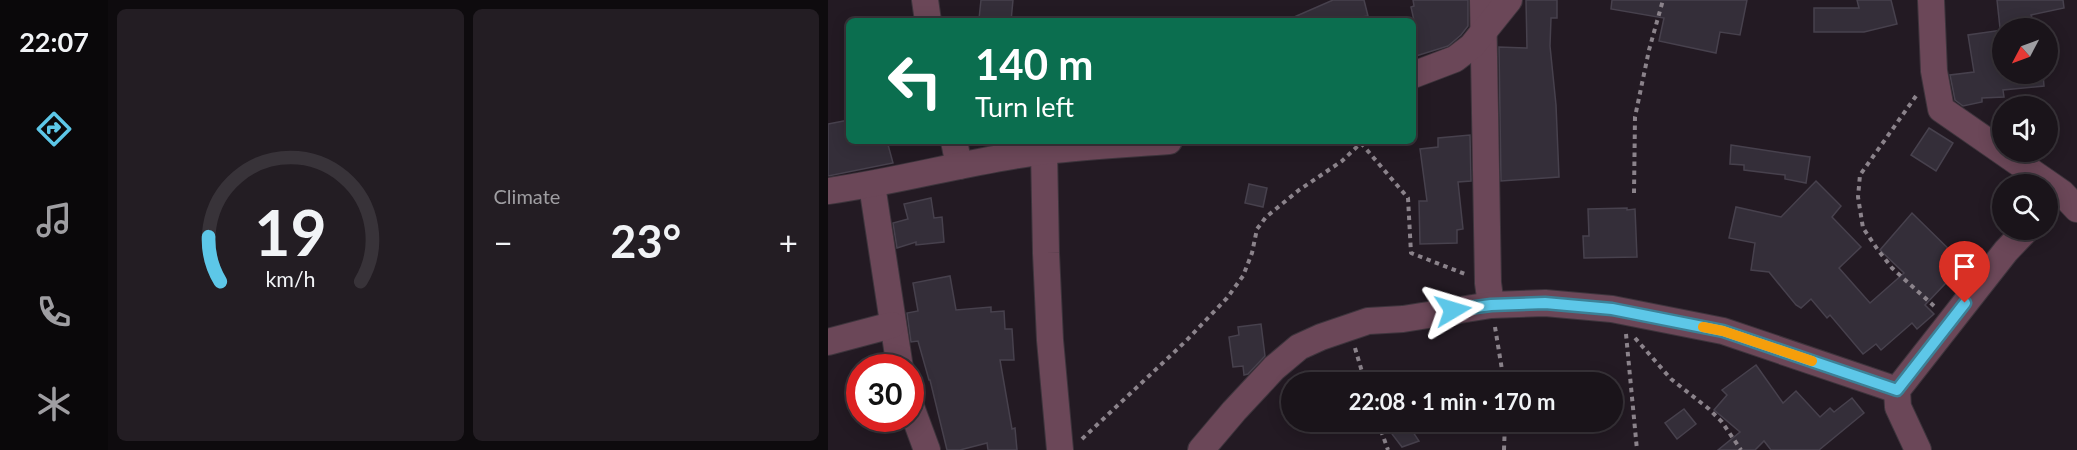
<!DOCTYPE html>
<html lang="en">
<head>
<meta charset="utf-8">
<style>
  :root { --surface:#1a141a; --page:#231d23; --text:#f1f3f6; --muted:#9f9ea2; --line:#383339; --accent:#5dc7e8 }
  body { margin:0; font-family:Lato,sans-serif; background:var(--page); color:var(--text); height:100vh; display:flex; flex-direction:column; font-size:22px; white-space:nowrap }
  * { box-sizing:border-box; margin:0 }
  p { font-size:20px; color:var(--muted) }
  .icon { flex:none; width:33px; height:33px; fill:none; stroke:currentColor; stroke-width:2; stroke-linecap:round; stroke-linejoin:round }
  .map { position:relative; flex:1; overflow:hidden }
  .side { display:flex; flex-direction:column; gap:9px; padding:9px; background:#0e0b0e; width:720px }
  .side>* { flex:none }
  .guide { position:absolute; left:18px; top:18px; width:570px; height:126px; border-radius:9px; box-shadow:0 3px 15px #0003,0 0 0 2px var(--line); background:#0b6e4f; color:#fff; overflow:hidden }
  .needle { width:39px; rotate:229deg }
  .controls { position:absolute; left:1164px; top:18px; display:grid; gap:12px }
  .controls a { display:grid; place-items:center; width:66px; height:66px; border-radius:50%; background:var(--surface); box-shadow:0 3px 15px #0003,0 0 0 2px var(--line); font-size:30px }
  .speed { position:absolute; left:18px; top:354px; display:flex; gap:12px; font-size:30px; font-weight:700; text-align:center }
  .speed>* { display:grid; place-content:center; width:78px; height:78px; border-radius:50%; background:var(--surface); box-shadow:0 3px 15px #0003,0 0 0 2px var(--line); line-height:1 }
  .speed .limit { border:9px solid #d22; background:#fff; color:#111 }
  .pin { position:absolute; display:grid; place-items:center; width:51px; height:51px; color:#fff; margin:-62px -26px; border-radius:50% 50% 50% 0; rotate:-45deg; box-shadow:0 0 6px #0007 }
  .pin .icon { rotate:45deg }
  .me { position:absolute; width:66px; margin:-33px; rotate:83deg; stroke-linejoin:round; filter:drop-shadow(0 0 4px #0008) }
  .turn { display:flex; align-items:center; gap:21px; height:126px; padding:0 30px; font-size:27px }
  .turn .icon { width:78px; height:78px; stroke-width:2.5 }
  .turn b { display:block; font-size:42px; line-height:51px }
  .big { font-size:45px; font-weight:700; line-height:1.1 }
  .side .tile { flex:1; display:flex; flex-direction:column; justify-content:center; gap:9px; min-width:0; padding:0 21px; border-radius:9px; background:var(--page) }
  .side .dial { align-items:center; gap:0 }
  .dial svg { height:156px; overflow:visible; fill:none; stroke:var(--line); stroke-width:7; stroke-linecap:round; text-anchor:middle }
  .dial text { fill:var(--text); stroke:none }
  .heat { display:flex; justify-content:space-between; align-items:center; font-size:33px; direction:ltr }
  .side .tiles { flex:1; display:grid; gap:9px; grid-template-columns:repeat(2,1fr) }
  .trip { position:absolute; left:453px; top:372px; width:342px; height:60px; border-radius:30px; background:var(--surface); box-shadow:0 3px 15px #0003,0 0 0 2px var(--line); font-weight:700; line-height:60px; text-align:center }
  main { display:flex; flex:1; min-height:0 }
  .tab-bar { display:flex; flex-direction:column; width:108px; justify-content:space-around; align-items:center; background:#0a080a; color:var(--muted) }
  .tab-bar .icon { width:42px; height:42px }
  .tab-bar .on { color:var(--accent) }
  .tab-bar b { font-size:27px; color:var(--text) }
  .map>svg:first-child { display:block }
</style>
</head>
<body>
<main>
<nav class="tab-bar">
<b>22:07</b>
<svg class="icon on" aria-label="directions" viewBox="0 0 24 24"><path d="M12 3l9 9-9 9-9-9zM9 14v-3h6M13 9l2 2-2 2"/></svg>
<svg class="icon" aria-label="music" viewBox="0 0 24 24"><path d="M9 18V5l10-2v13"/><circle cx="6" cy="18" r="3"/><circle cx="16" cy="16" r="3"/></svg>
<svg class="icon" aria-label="phone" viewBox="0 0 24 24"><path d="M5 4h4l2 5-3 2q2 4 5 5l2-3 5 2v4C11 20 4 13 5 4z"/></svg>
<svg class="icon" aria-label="climate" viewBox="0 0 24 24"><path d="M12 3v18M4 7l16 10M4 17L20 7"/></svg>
</nav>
<section class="side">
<div class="tiles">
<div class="tile dial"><svg viewBox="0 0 100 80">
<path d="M14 69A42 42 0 1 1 86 69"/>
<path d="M14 69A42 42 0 0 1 8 46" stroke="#5dc7e8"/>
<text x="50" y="56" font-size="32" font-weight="700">19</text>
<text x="50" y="72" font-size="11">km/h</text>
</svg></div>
<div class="tile"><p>Climate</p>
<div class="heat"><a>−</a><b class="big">23°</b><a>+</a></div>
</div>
</div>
</section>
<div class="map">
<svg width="1249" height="450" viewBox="0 0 1249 450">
  <rect width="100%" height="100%" fill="#231a23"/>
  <!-- building -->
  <g fill="#342e39" stroke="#47414d" stroke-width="1.5">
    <path d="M 153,0 L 185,0 L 183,21 L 151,19 Z"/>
    <path d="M 505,0 L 536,0 L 540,16 L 508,21 L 457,21 Z"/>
    <path d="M 585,0 L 640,0 L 640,26 L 633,35 L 620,46 L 588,56 L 585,34 L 589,34 L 583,7 L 586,6 Z"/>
    <path d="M 698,0 L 729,0 L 729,18 L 723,18 L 722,46 L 728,105 L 731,177 L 673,181 L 671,47 L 699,48 Z"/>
    <path d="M 784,0 L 919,0 L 912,35 L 892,32 L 888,53 L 831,41 L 836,18 L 783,9 Z"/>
    <path d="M 1029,0 L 1063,0 L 1069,24 L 1036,32 L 986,32 L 986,8 L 1031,8 Z"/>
    <path d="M 1169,0 L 1235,0 L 1236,8 L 1203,15 L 1208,28 L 1172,28 Z"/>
    <path d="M 1174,30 L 1174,74 L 1215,74 L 1216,86 L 1175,90 L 1176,97 L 1154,98 L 1154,102 L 1135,106 L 1127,100 L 1122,75 L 1146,72 L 1140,35 Z"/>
    <path d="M 21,120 L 21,141 L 59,141 L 65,163 L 0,176 L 0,124 Z"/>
    <path d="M 1101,128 L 1125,143 L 1108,171 L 1083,155 Z"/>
    <path d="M 642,135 L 643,181 L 630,182 L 635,229 L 629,230 L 629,243 L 592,244 L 591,201 L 599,201 L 592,149 L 610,147 L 610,138 Z"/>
    <path d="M 903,145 L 982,157 L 978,183 L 957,179 L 957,175 L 916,170 L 916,165 L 902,164 Z"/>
    <path d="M 988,181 L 1013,206 L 1004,217 L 1033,247 L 1011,268 L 1042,303 L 1076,273 L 1052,250 L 1084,213 L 1136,264 L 1097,305 L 1106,314 L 1089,329 L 1084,323 L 1053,350 L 1048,344 L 1035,354 L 1002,315 L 999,318 L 983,299 L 973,308 L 968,305 L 941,272 L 923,270 L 927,243 L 901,238 L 908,207 L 953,217 Z"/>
    <path d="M 421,184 L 439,188 L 435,207 L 417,203 Z"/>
    <path d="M 103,198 L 106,218 L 114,217 L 116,242 L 88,245 L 88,242 L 69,248 L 65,223 L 80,219 L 76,204 Z"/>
    <path d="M 799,208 L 799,210 L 807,209 L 809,257 L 756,258 L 755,236 L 761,236 L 760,209 Z"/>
    <path d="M 122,276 L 128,310 L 163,307 L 163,312 L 176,311 L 177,329 L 184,329 L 186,360 L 172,360 L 184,429 L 187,428 L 189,450 L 160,450 L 159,443 L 132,450 L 119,450 L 102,380 L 101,380 L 90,341 L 83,342 L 79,313 L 90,311 L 85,283 Z"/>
    <path d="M 433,324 L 437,356 L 420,374 L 416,375 L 415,366 L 405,367 L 401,337 L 411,335 L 410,327 Z"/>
    <path d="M 928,365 L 955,403 L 968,391 L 992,417 L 1002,408 L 1006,412 L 1024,398 L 1036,413 L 991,450 L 943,450 L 936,441 L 927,450 L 890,450 L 912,432 L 886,410 L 899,395 L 894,390 Z"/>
    <path d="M 856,409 L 868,424 L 849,439 L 837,423 Z"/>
    <path d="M 579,423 L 591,441 L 574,447 L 564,434 Z"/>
  </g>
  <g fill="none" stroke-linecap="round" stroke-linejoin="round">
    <defs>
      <g id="street">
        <path d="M 97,0 L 100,21"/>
        <path d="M 655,0 L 660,283 L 663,305"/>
        <path d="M 1103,0 L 1106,71 L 1113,109 L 1234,193 L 1249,209"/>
        <path d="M 585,75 L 627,59 L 644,46 L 681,0"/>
        <path d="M 126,141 L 131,166"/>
        <path d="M 216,151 L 218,253 L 222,340 L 232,450"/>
        <path d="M 44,185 L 72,368"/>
        <path d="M 0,191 C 73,181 144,160 217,151 C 258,146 300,144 341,141"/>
        <path d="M 0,342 L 64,325"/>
        <path d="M 82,404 L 99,450"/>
        <path d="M 373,450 L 406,411 L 446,368 L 471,347 L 493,337 L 540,321 L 575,319 L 663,305 L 717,303 L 784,309 L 895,331 L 1069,390"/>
        <path d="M 1090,450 L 1070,407 L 1069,390 L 1178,251 L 1198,230"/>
      </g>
    </defs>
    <!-- street casing -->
    <use href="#street" stroke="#3d343c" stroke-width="28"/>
    <!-- path -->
    <g stroke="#8b838b" stroke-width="4" stroke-dasharray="4.5 4.5" stroke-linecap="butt">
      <path d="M 1088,96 L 1032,175 L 1030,197 L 1035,228 L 1050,250 L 1064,268 L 1106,306"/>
      <path d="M 533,143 L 580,198 L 583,253 L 637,274"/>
      <path d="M 806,193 L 807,117 L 821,50 L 835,0"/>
      <path d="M 667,327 L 676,382"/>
      <path d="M 798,334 L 809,450"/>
      <path d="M 807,338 L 843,379 L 881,409 L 894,422 L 913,450"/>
      <path d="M 527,348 L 537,382"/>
      <path d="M 550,422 L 560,450"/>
      <path d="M 254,439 L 358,341 L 399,298 L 415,276 L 424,253 L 429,229 L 438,217 L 471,190 L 514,161 L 535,141"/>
      <path d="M 676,450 L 677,422"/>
    </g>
    <!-- street -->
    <use href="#street" stroke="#6b4758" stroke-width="26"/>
  </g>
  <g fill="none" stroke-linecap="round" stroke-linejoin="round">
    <defs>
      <path id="route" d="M 625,310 L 663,305 L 717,303 L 784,309 L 895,331 L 1069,390 L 1137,303"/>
    </defs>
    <!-- route casing -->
    <use href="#route" stroke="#3c8197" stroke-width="15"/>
    <!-- route -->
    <use href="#route" stroke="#5dc7e8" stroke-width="10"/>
    <!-- slow -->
    <path stroke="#f59e0b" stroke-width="10" d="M 875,327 L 895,331 L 984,361"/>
  </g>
</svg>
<div class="controls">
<a><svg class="needle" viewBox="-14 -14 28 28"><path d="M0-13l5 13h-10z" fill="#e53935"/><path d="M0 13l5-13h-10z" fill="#9f9ea2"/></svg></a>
<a><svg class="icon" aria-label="sound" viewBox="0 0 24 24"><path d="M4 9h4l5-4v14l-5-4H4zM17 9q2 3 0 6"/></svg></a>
<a><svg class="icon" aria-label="search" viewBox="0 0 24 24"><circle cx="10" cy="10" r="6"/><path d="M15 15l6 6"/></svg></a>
</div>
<div class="speed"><div class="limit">30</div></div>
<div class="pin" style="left:1137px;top:303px;background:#d93025"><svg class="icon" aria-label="arrive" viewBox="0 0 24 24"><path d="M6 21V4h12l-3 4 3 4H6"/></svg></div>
<svg class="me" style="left:625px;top:310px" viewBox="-20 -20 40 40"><path d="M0-17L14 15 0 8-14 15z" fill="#5dc7e8" stroke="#fff" stroke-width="4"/></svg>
<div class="trip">22:08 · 1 min · 170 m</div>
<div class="guide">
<div class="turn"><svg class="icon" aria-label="left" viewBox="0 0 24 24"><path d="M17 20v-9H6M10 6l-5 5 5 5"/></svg><div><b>140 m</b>Turn left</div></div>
</div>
</div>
</main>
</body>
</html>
